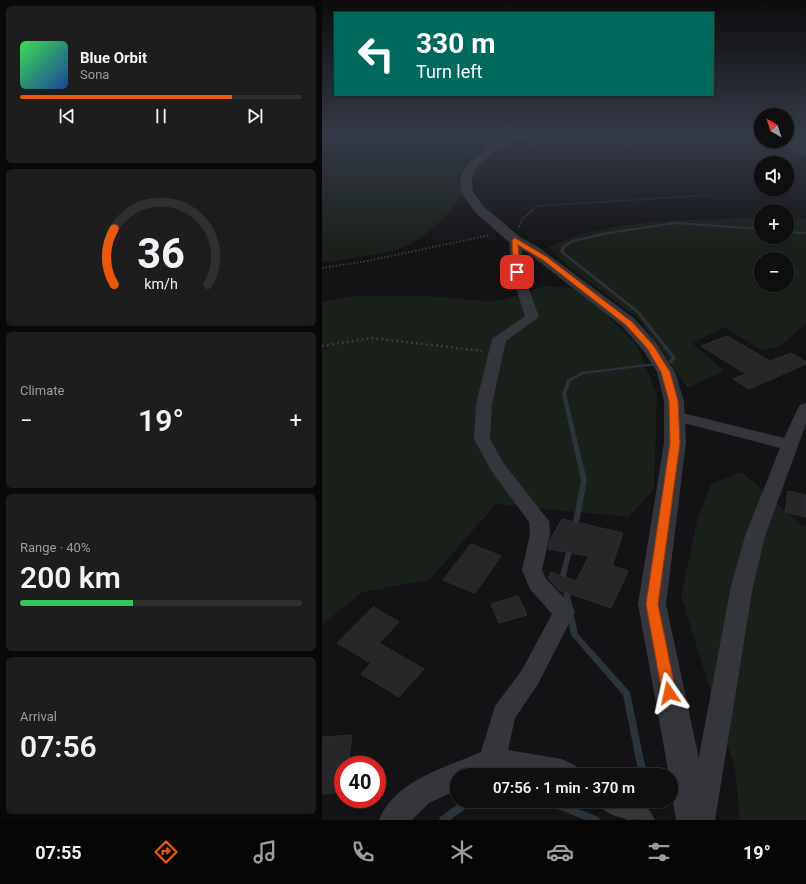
<!DOCTYPE html>
<html lang="en">
<head>
<meta charset="utf-8">
<style>
  :root { --surface:#0f0f10; --page:#1d1d1e; --text:#f1f3f6; --muted:#9b9c9f; --line:#2f2f30; --accent:#ea580c }
  body { margin:0; font-family:Roboto,sans-serif; background:var(--page); color:var(--text); height:100vh; display:flex; flex-direction:column; font-size:15px; white-space:nowrap }
  * { box-sizing:border-box; margin:0 }
  p { font-size:13px; color:var(--muted) }
  .icon { flex:none; width:22px; height:22px; fill:none; stroke:currentColor; stroke-width:2; stroke-linecap:round; stroke-linejoin:round }
  .map { position:relative; flex:1; overflow:hidden }
  .panel { display:flex; flex-direction:column; gap:6px; padding:6px; background:#080809; width:322px }
  .panel>* { flex:none }
  .top-card { position:absolute; left:12px; top:12px; width:380px; height:84px; border-radius:0px; box-shadow:0 1px 3px #0004,0 0 0 1px var(--line); background:#00695c; color:#fff; overflow:hidden }
  .needle { width:26px; rotate:321deg }
  .buttons { position:absolute; left:432px; top:108px; display:grid; gap:8px }
  .buttons a { display:grid; place-items:center; width:40px; height:40px; border-radius:50%; background:var(--surface); box-shadow:0 1px 3px #0004,0 0 0 1px var(--line); font-size:20px }
  .speed { position:absolute; left:12px; top:756px; display:flex; gap:8px; font-size:20px; font-weight:700; text-align:center }
  .speed>* { display:grid; place-content:center; width:52px; height:52px; border-radius:50%; background:var(--surface); box-shadow:0 1px 3px #0004,0 0 0 1px var(--line); line-height:1 }
  .speed .limit { border:6px solid #d22; background:#fff; color:#111 }
  .pin { position:absolute; display:grid; place-items:center; width:34px; height:34px; color:#fff; margin:-17px; border-radius:8px; box-shadow:0 2px 6px #0006 }
  .me { position:absolute; width:44px; margin:-22px; rotate:349deg; stroke-linejoin:round; filter:drop-shadow(0 0 3px #0008) }
  .turn { display:flex; align-items:center; gap:14px; height:84px; padding:0 16px; font-size:18px }
  .turn .icon { width:52px; height:52px; stroke-width:2.5 }
  .turn b { display:block; font-size:28px; line-height:34px }
  .big { font-size:30px; font-weight:600; line-height:1.1 }
  .panel .widget { flex:1; display:flex; flex-direction:column; justify-content:center; gap:6px; min-width:0; padding:0 14px; border-radius:6px; background:var(--page) }
  .panel .dial { align-items:center; gap:0 }
  .dial svg { height:104px; overflow:visible; fill:none; stroke:var(--line); stroke-width:7; stroke-linecap:round; text-anchor:middle }
  .dial text { fill:var(--text); stroke:none }
  .song { display:flex; align-items:center; gap:12px }
  .cover { width:48px; height:48px; border-radius:6px; background:linear-gradient(135deg,hsl(130 70% 55%),hsl(220 70% 35%)) }
  .played { height:4px; border-radius:2px; background:linear-gradient(90deg,var(--accent) 75%,var(--line) 75%) }
  .keys { display:flex; justify-content:space-around; direction:ltr }
  .heat { display:flex; justify-content:space-between; align-items:center; font-size:22px; direction:ltr }
  .charge { height:6px; border-radius:3px; background:linear-gradient(90deg,#34c759 40%,var(--line) 0) }
  .trip { position:absolute; left:128px; top:768px; width:228px; height:40px; border-radius:20px; background:var(--surface); box-shadow:0 1px 3px #0004,0 0 0 1px var(--line); font-weight:600; line-height:40px; text-align:center }
  .menu { display:flex; height:64px; justify-content:space-around; align-items:center; background:#060606; color:var(--muted) }
  .menu .icon { width:28px; height:28px }
  .menu .current { color:var(--accent) }
  .menu b { font-size:18px; color:var(--text) }
  main { display:flex; flex:1; min-height:0 }
  .map>svg:first-child { display:block }
</style>
</head>
<body>
<main>
<section class="panel">
<div class="widget">
<div class="song"><i class="cover"></i><div><b>Blue Orbit</b><p>Sona</p></div></div>
<div class="played"></div>
<div class="keys"><svg class="icon" aria-label="previous" viewBox="0 0 24 24"><path d="M18 5L8 12l10 7zM5 5v14"/></svg><svg class="icon" aria-label="pause" viewBox="0 0 24 24"><path d="M8 5v14M16 5v14"/></svg><svg class="icon" aria-label="next" viewBox="0 0 24 24"><path d="M6 5l10 7-10 7zM19 5v14"/></svg></div>
</div>
<div class="widget dial"><svg viewBox="0 0 100 80">
<path d="M14 69A42 42 0 1 1 86 69"/>
<path d="M14 69A42 42 0 0 1 14 26" stroke="#ea580c"/>
<text x="50" y="56" font-size="32" font-weight="700">36</text>
<text x="50" y="72" font-size="11">km/h</text>
</svg></div>
<div class="widget"><p>Climate</p>
<div class="heat"><a>−</a><b class="big">19°</b><a>+</a></div>
</div>
<div class="widget"><p>Range · 40%</p><b class="big">200 km</b><div class="charge"></div></div>
<div class="widget"><p>Arrival</p><b class="big">07:56</b></div>
</section>
<div class="map">
<svg width="484" height="820" viewBox="0 0 484 820">
  <rect width="100%" height="100%" fill="#141416"/>
  <!-- green -->
  <g fill="#1a211a" fill-rule="evenodd">
    <path d="M 0,134 L 194,134 L 168,144 L 143,160 L 135,178 L 140,195 C 124,218 99,244 70,251 C 47,257 23,259 0,262 Z"/>
    <path d="M 426,218 L 439,218 L 439,237 L 465,237 L 465,219 L 484,219 L 484,324 L 457,347 L 439,350 L 403,327 L 370,343 L 402,371 L 366,388 L 316,318 L 247,267 L 226,247 C 288,218 359,221 426,218 ZM 439,259 L 465,259 L 465,285 L 439,285 Z"/>
    <path d="M 223,286 L 259,289 L 316,347 L 335,395 L 332,489 L 307,517 L 174,504 L 107,580 L 40,592 L 0,625 L 0,302 L 34,296 L 106,296 L 163,301 L 181,300 Z"/>
    <path d="M 420,472 L 479,525 L 484,526 L 484,820 L 418,820 L 413,768 L 359,596 L 376,517 L 389,484 Z"/>
  </g>
  <g fill="none" stroke-linecap="round" stroke-linejoin="round">
    <!-- stream -->
    <g fill="#2a343a" fill-rule="evenodd">
      <path d="M 353,222 L 439,228 L 439,230 L 353,224 L 286,234 L 252,242 L 243,247 L 242,252 L 317,311 L 354,358 L 350,363 L 348,363 L 346,362 L 350,358 L 315,313 L 238,252 L 240,246 L 250,240 L 286,232 Z"/>
      <path d="M 465,231 L 484,232 L 484,234 L 465,233 Z"/>
      <path d="M 333,363 L 335,363 L 335,365 L 261,374 L 249,381 L 244,394 L 265,480 L 256,528 L 255,530 L 251,530 L 250,528 L 259,480 L 240,394 L 245,380 L 260,372 Z"/>
      <path d="M 246,545 L 250,545 L 251,547 L 244,575 L 256,634 L 308,692 L 325,775 L 317,775 L 301,695 L 249,635 L 238,575 Z"/>
      <path d="M 140,801 L 156,801 L 155,804 L 146,807 L 128,820 L 117,820 L 118,817 Z"/>
      <path d="M 216,801 L 235,801 L 241,803 L 277,817 L 278,820 L 263,820 L 241,811 L 220,805 L 217,804 Z"/>
      <path d="M 311,801 L 319,801 L 311,820 L 303,820 Z"/>
    </g>
    <!-- river -->
    <g fill="#2a343a" fill-rule="evenodd">
      <path d="M 215,134 L 232,134 L 230,137 L 217,137 Z"/>
      <path d="M 465,137 L 484,145 L 484,156 L 458,144 L 456,141 L 465,141 Z"/>
    </g>
  </g>
  <!-- building -->
  <g fill="#27272a" stroke="#2e2e32">
    <path d="M 405,336 L 448,361 L 469,353 L 484,362 L 484,364 L 427,389 L 411,379 L 424,374 L 379,346 Z"/>
    <path d="M 466,491 L 484,495 L 484,517 L 463,512 Z"/>
    <path d="M 240,519 L 301,533 L 290,566 L 306,571 L 289,608 L 237,590 L 226,578 L 229,572 L 254,581 L 267,556 L 226,549 L 228,540 Z"/>
    <path d="M 149,544 L 179,556 L 153,593 L 121,580 Z"/>
    <path d="M 196,596 L 205,615 L 177,623 L 169,604 Z"/>
    <path d="M 51,607 L 77,622 L 57,643 L 102,669 L 77,697 L 39,674 L 49,663 L 15,643 Z"/>
    <path d="M 30,735 L 26,765 L 21,765 L 21,792 L 0,794 L 0,737 Z"/>
  </g>
  <g fill="none" stroke-linecap="round" stroke-linejoin="round">
    <!-- path-far2 -->
    <g stroke="#3b3d42" stroke-width="1.5" stroke-dasharray="1 1.5" stroke-linecap="butt">
      <path d="M 206,144 L 286,140 L 299,141 L 307,147"/>
      <path d="M 208,212 L 215,206 L 388,195"/>
    </g>
    <!-- path-far1 -->
    <g stroke="#3b3d42" stroke-width="2" stroke-dasharray="1.5 2" stroke-linecap="butt">
      <path d="M 197,227 L 200,219 L 210,211"/>
      <path d="M 0,268 L 45,261 L 168,235"/>
    </g>
    <!-- path -->
    <path stroke="#3b3d42" stroke-width="2.5" stroke-dasharray="2 3" stroke-linecap="butt" d="M 0,346 L 50,338 L 160,351"/>
    <!-- minor -->
    <g fill="#35363b" fill-rule="evenodd">
      <path d="M 193,237 L 199,240 L 203,279 L 217,317 L 184,341 L 170,404 L 168,439 L 182,464 L 227,521 L 228,534 L 220,570 L 224,579 L 250,606 L 253,612 L 216,684 L 193,718 L 186,750 L 240,759 L 254,766 L 258,775 L 183,775 L 171,773 L 166,775 L 135,775 L 135,790 L 107,803 L 90,820 L 57,820 C 73,780 123,768 159,752 L 173,706 L 200,670 L 230,614 L 208,589 L 200,570 L 208,534 L 207,522 L 170,472 L 152,439 L 154,404 L 170,339 L 203,316 C 194,290 188,267 187,240 Z"/>
      <path d="M 484,403 L 484,424 L 443,536 L 431,586 L 393,820 L 365,820 L 409,586 L 423,536 L 458,448 L 346,419 L 344,416 L 346,413 L 352,411 L 462,438 L 476,408 L 478,405 Z"/>
      <path d="M 274,801 C 297,801 323,795 333,820 C 310,820 285,820 274,801 Z"/>
    </g>
    <!-- tertiary -->
    <path fill="#35363b" fill-rule="evenodd" d="M 195,134 L 208,134 L 173,151 L 156,166 L 152,172 L 150,180 L 151,192 L 161,206 L 198,237 L 216,247 L 313,319 L 334,343 L 353,372 L 362,401 L 364,443 L 344,604 L 390,820 L 354,820 L 349,789 L 349,775 L 347,775 L 316,604 L 342,443 L 342,401 L 335,372 L 321,350 L 301,327 L 206,253 L 188,243 L 153,212 L 139,192 L 138,180 L 140,172 L 148,162 L 165,147 Z"/>
  </g>
  <!-- sky -->
  <linearGradient id="sky" x2="0" y2="1"><stop stop-color="#0b0b0c"/><stop offset="0.54" stop-color="#343a47"/><stop offset="1" stop-color="#343a47" stop-opacity="0"/></linearGradient>
  <rect width="484" height="248" fill="url(#sky)"/>
  <!-- route -->
  <path fill="#ea580c" stroke="#983908" d="M 193,238 L 225,257 L 310,322 L 331,345 L 348,372 L 356,401 L 358,443 L 336,604 L 354,693 L 351,698 L 347,700 L 342,698 L 340,693 L 324,604 L 348,443 L 347,401 L 339,372 L 325,348 L 304,325 L 221,260 L 196,245 L 198,272 L 192,273 L 190,240 Z"/>
</svg>
<div class="buttons">
<a><svg class="needle" viewBox="-14 -14 28 28"><path d="M0-13l5 13h-10z" fill="#e53935"/><path d="M0 13l5-13h-10z" fill="#9b9c9f"/></svg></a>
<a><svg class="icon" aria-label="sound" viewBox="0 0 24 24"><path d="M4 9h4l5-4v14l-5-4H4zM17 9q2 3 0 6"/></svg></a>
<a>+</a>
<a>−</a>
</div>
<div class="speed"><div class="limit">40</div></div>
<div class="pin" style="left:195px;top:272px;background:#d93025"><svg class="icon" aria-label="arrive" viewBox="0 0 24 24"><path d="M6 21V4h12l-3 4 3 4H6"/></svg></div>
<svg class="me" style="left:347px;top:693px" viewBox="-20 -20 40 40"><path d="M0-17L14 15 0 8-14 15z" fill="#ea580c" stroke="#fff" stroke-width="4"/></svg>
<div class="trip">07:56 · 1 min · 370 m</div>
<div class="top-card">
<div class="turn"><svg class="icon" aria-label="left" viewBox="0 0 24 24"><path d="M17 20v-9H6M10 6l-5 5 5 5"/></svg><div><b>330 m</b>Turn left</div></div>
</div>
</div>
</main>
<nav class="menu">
<b>07:55</b>
<svg class="icon current" aria-label="directions" viewBox="0 0 24 24"><path d="M12 3l9 9-9 9-9-9zM9 14v-3h6M13 9l2 2-2 2"/></svg>
<svg class="icon" aria-label="music" viewBox="0 0 24 24"><path d="M9 18V5l10-2v13"/><circle cx="6" cy="18" r="3"/><circle cx="16" cy="16" r="3"/></svg>
<svg class="icon" aria-label="phone" viewBox="0 0 24 24"><path d="M5 4h4l2 5-3 2q2 4 5 5l2-3 5 2v4C11 20 4 13 5 4z"/></svg>
<svg class="icon" aria-label="climate" viewBox="0 0 24 24"><path d="M12 3v18M4 7l16 10M4 17L20 7"/></svg>
<svg class="icon" aria-label="car" viewBox="0 0 24 24"><path d="M5 17H2v-5l4-1 3-4h7l3 4 3 1v5h-3M9 17h6M6 11h13"/><circle cx="7" cy="17" r="2"/><circle cx="17" cy="17" r="2"/></svg>
<svg class="icon" aria-label="filters" viewBox="0 0 24 24"><path d="M4 7h16M4 17h16"/><circle cx="9" cy="7" r="2"/><circle cx="15" cy="17" r="2"/></svg>
<b>19°</b>
</nav>
</body>
</html>
